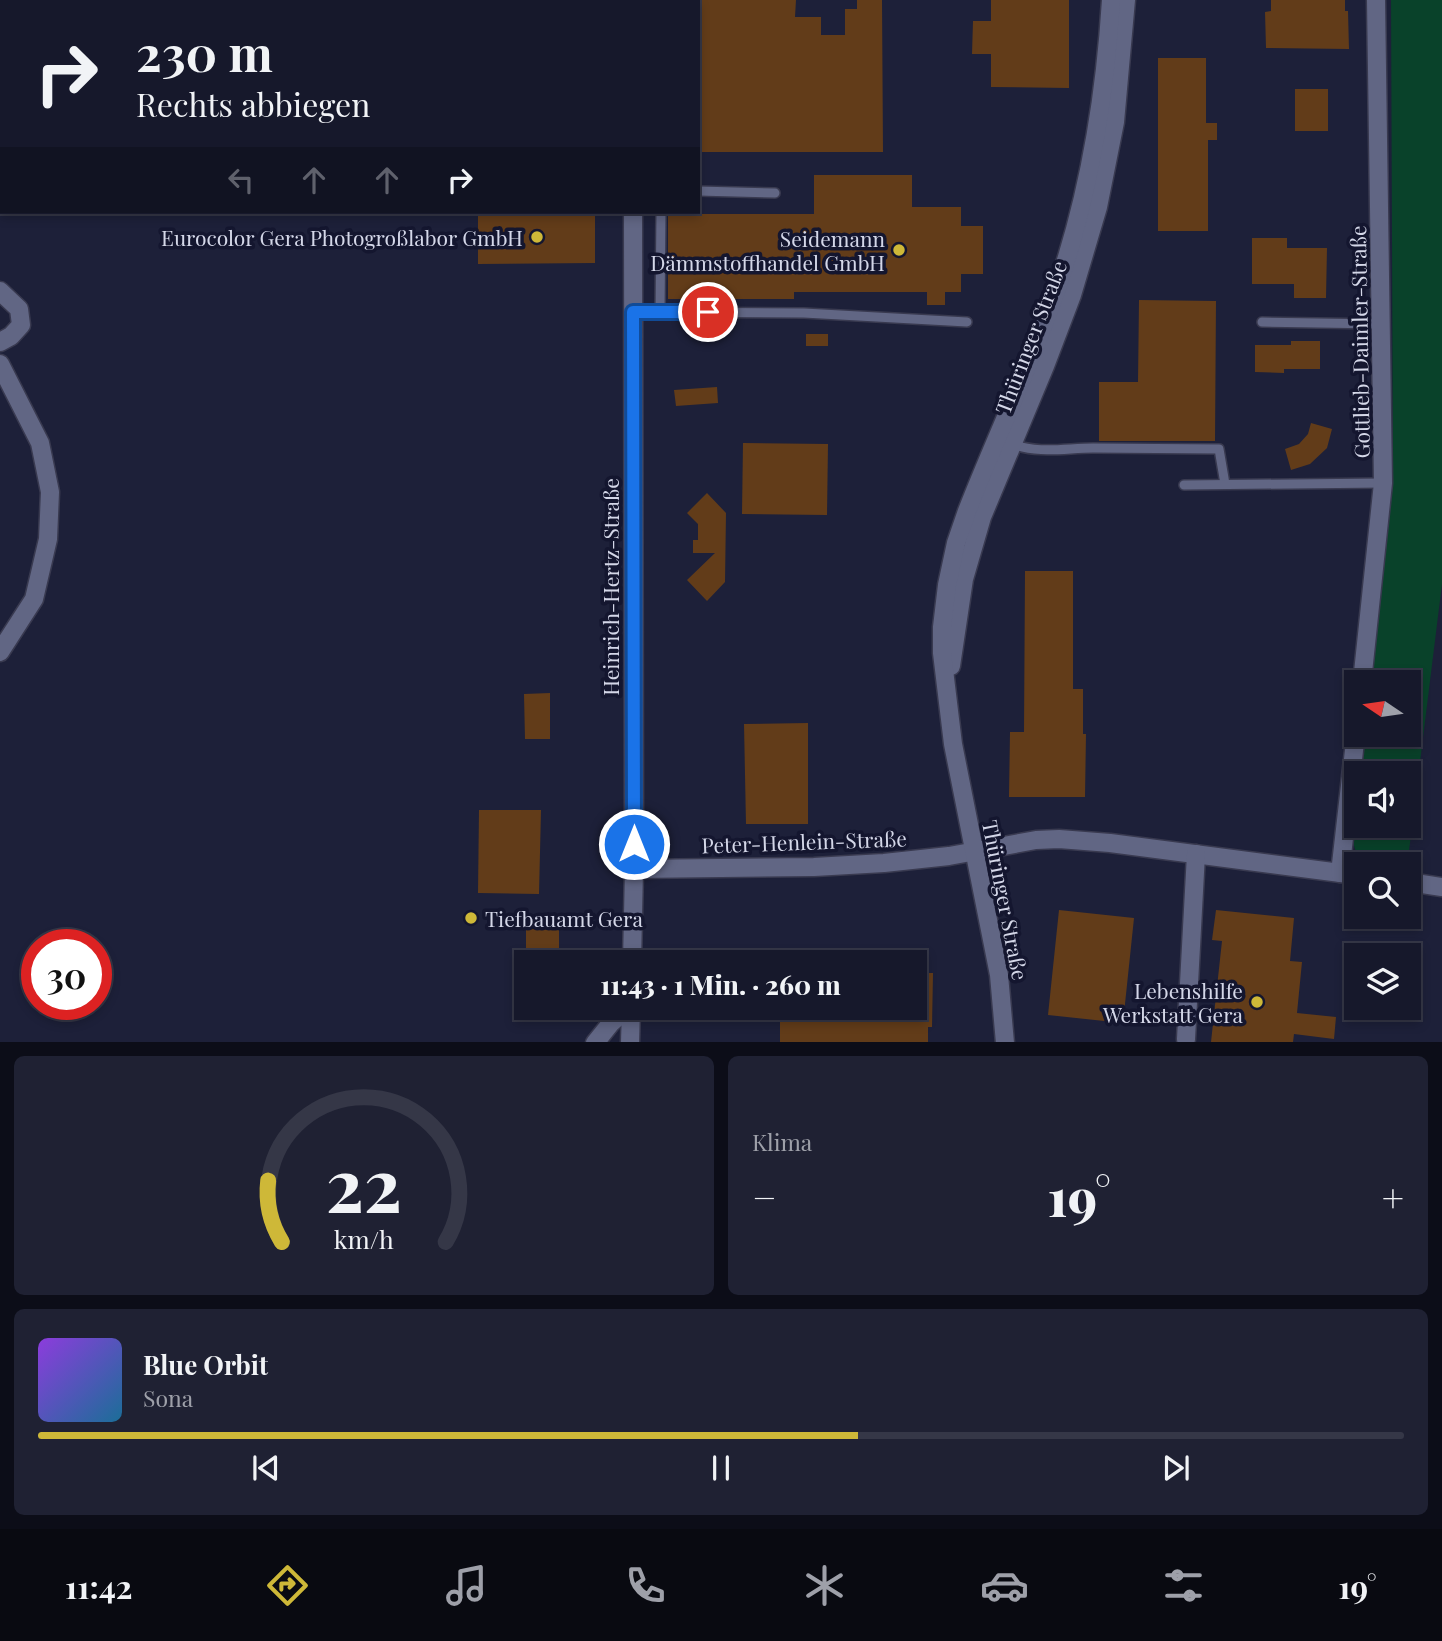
<!DOCTYPE html>
<html lang="de">
<head>
<meta charset="utf-8">
<style>
  :root { --surface:#16182b; --page:#1f2133; --text:#f1f3f6; --muted:#9ea0a9; --line:#353747; --accent:#ceb838 }
  body { margin:0; font-family:"Playfair Display",serif; background:var(--page); color:var(--text); height:100vh; display:flex; flex-direction:column; font-size:26px; white-space:nowrap }
  * { box-sizing:border-box; margin:0 }
  p { font-size:23px; color:var(--muted) }
  .icon { flex:none; width:38px; height:38px; fill:none; stroke:currentColor; stroke-width:2; stroke-linecap:round; stroke-linejoin:round }
  .map { position:relative; height:1042px; overflow:hidden }
  .panel { display:flex; flex-direction:column; gap:14px; padding:14px; background:#0c0d18; flex:1 }
  .panel>* { flex:none }
  .top-card { position:absolute; left:0px; top:0px; width:700px; height:214px; box-shadow:0 4px 10px #0003,0 0 0 2px var(--line); background:#16182b; color:var(--text); overflow:hidden }
  .needle { width:46px; rotate:283deg }
  .tools { position:absolute; left:1344px; top:670px; display:grid; gap:14px }
  .tools a { display:grid; place-items:center; width:77px; height:77px; border-radius:0px; background:var(--surface); box-shadow:0 4px 10px #0003,0 0 0 2px var(--line); font-size:35px }
  .speed { position:absolute; left:21px; top:929px; display:flex; gap:14px; font-size:35px; font-weight:700; text-align:center }
  .speed>* { display:grid; place-content:center; width:91px; height:91px; border-radius:50%; background:var(--surface); box-shadow:0 4px 10px #0003,0 0 0 2px var(--line); line-height:1 }
  .speed .limit { border:10px solid #d22; background:#fff; color:#111 }
  .pin { position:absolute; display:grid; place-items:center; width:60px; height:60px; color:#fff; margin:-30px; border:4px solid #fff; border-radius:50%; box-shadow:0 2px 7px #0007 }
  .me { position:absolute; width:77px; margin:-38px; rotate:0deg; stroke-linejoin:round; filter:drop-shadow(0 0 5px #0008) }
  .turn { display:flex; align-items:center; gap:24px; height:147px; padding:0 21px; font-size:32px }
  .turn .icon { width:91px; height:91px; stroke-width:2.5 }
  .turn b { display:block; font-size:49px; line-height:60px }
  .lanes { display:flex; align-items:center; height:66px; padding:0 21px; background:#0003; justify-content:center; gap:35px; direction:ltr }
  .lanes .off { opacity:.35 }
  .big { font-size:52px; font-weight:800; line-height:1.1 }
  .panel .widget { flex:1; display:flex; flex-direction:column; justify-content:center; gap:10px; min-width:0; padding:0 24px; border-radius:10px; background:var(--page) }
  .panel .dial { align-items:center; gap:0 }
  .dial svg { height:182px; overflow:visible; fill:none; stroke:var(--line); stroke-width:7; stroke-linecap:round; text-anchor:middle }
  .dial text { fill:var(--text); stroke:none }
  .song { display:flex; align-items:center; gap:21px }
  .cover { width:84px; height:84px; border-radius:10px; background:linear-gradient(135deg,hsl(270 70% 55%),hsl(200 70% 35%)) }
  .played { height:7px; border-radius:4px; background:linear-gradient(90deg,var(--accent) 60%,var(--line) 60%) }
  .keys { display:flex; justify-content:space-around; direction:ltr }
  .heat { display:flex; justify-content:space-between; align-items:center; font-size:38px; direction:ltr }
  .panel .tiles { flex:1; display:grid; gap:14px; grid-template-columns:1fr 1fr }
  .widget:last-child { grid-column:span 2 }
  .trip { position:absolute; left:514px; top:950px; width:413px; height:70px; border-radius:0px; background:var(--surface); box-shadow:0 4px 10px #0003,0 0 0 2px var(--line); font-weight:800; line-height:70px; text-align:center }
  .dock { display:flex; height:112px; justify-content:space-around; align-items:center; background:#090a11; color:var(--muted) }
  .dock .icon { width:49px; height:49px }
  .dock .active { color:var(--accent) }
  .dock b { font-size:32px; color:var(--text) }
  .map>svg:first-child { display:block }
</style>
</head>
<body>
<div class="map">
<svg width="1442" height="1043" viewBox="0 0 1442 1043">
  <rect width="100%" height="100%" fill="#1d2039"/>
  <!-- green -->
  <path fill="#09422a" d="M 1391,0 L 1442,0 L 1442,584 L 1408,859 L 1363,862 C 1347,846 1354,822 1356,802 L 1356,826 L 1409,826 L 1409,774 L 1360,773 L 1364,735 L 1409,735 L 1409,682 L 1370,682 L 1393,481 Z"/>
  <!-- building -->
  <g fill="#623c19">
    <path d="M 698,0 L 796,0 L 795,17 L 821,17 L 821,35 L 845,35 L 845,9 L 857,9 L 857,0 L 882,0 L 883,152 L 698,152 Z"/>
    <path d="M 991,0 L 1069,0 L 1069,88 L 991,87 L 991,54 L 972,54 L 973,21 L 991,21 Z"/>
    <path d="M 1271,0 L 1345,0 L 1345,11 L 1348,11 L 1349,49 L 1266,48 L 1265,12 L 1271,11 Z"/>
    <path d="M 1158,58 L 1206,58 L 1206,123 L 1217,123 L 1217,140 L 1208,140 L 1208,231 L 1158,231 Z"/>
    <rect x="1295" y="89" width="33" height="42"/>
    <path d="M 814,175 L 912,175 L 912,207 L 961,207 L 961,226 L 983,226 L 983,274 L 961,274 L 961,292 L 945,292 L 945,305 L 927,305 L 927,292 L 794,292 L 794,299 L 668,299 L 668,214 L 814,214 Z"/>
    <path d="M 478,212 L 595,212 L 595,263 L 478,264 Z"/>
    <path d="M 1252,238 L 1287,238 L 1287,248 L 1327,248 L 1326,298 L 1294,298 L 1294,284 L 1252,284 Z"/>
    <path d="M 1139,300 L 1216,301 L 1215,441 L 1099,441 L 1099,382 L 1138,382 Z"/>
    <rect x="806" y="334" width="22" height="12"/>
    <path d="M 1291,341 L 1320,341 L 1320,369 L 1284,369 L 1284,373 L 1255,372 L 1255,345 L 1291,345 Z"/>
    <path d="M 717,387 L 718,403 L 676,406 L 674,390 Z"/>
    <path d="M 1311,423 L 1332,429 L 1327,448 L 1310,464 L 1291,470 L 1285,449 L 1299,444 L 1308,434 Z"/>
    <path d="M 743,443 L 828,444 L 827,515 L 742,514 Z"/>
    <path d="M 707,493 L 726,513 L 725,582 L 707,601 L 687,580 L 715,553 L 693,553 L 693,540 L 698,540 L 698,524 L 687,513 Z"/>
    <path d="M 1025,571 L 1073,571 L 1073,689 L 1083,689 L 1083,734 L 1086,734 L 1085,797 L 1009,797 L 1010,732 L 1024,732 Z"/>
    <path d="M 550,693 L 550,739 L 525,739 L 524,694 Z"/>
    <path d="M 808,723 L 808,824 L 746,824 L 744,724 Z"/>
    <path d="M 479,810 L 541,810 L 539,894 L 478,893 Z"/>
    <path d="M 1059,910 L 1134,918 L 1123,1023 L 1048,1015 Z"/>
    <path d="M 1216,910 L 1294,918 L 1290,961 L 1302,962 L 1297,1013 L 1336,1017 L 1334,1039 L 1294,1034 L 1293,1042 L 1211,1042 L 1222,941 L 1212,940 Z"/>
    <path d="M 526,925 L 559,926 L 559,962 L 526,962 Z"/>
    <path d="M 915,973 L 933,973 L 932,1027 L 928,1027 L 928,1042 L 780,1042 L 780,1008 L 915,1008 Z"/>
  </g>
  <g fill="none" stroke-linecap="round" stroke-linejoin="round">
    <defs>
      <g id="lane">
        <path d="M 698,191 L 775,193"/>
        <path d="M 633,312 L 804,313 L 967,322"/>
        <path d="M 660,312 L 661,212"/>
        <path d="M 1262,322 L 1381,324"/>
        <path d="M 1012,444 C 1038,454 1066,448 1093,448 C 1135,448 1177,449 1219,449 L 1225,484"/>
        <path d="M 1184,485 L 1383,483"/>
      </g>
      <g id="street">
        <path d="M 632,0 L 632,2"/>
        <path d="M 0,13 L 2,10"/>
        <path d="M 0,291 L 19,309 L 21,325 L 11,336 L 0,342"/>
        <path d="M 0,364 L 40,443 L 50,492 L 48,539 L 34,599 L 0,652"/>
        <path d="M 1362,682 L 1383,483 L 1376,0"/>
        <path d="M 634,869 L 814,867 L 884,863 L 949,856 L 1036,840 L 1059,839 L 1110,843 L 1356,875"/>
        <path d="M 1340,873 L 1356,733"/>
        <path d="M 1409,882 L 1442,887"/>
        <path d="M 632,962 L 634,869 L 633,212"/>
        <path d="M 1186,1039 L 1196,854"/>
        <path d="M 595,1043 L 611,1023 L 628,1008"/>
        <path d="M 630,1043 L 631,1008"/>
      </g>
      <g id="secondary">
        <path d="M 951,666 L 964,579 L 982,517 L 1045,366 L 1072,295 L 1098,207 L 1115,122 L 1126,0"/>
        <path d="M 1005,1043 L 999,975 L 953,744 L 942,653 L 942,627 L 947,585 L 956,543 L 967,511 C 996,437 1031,364 1057,288 C 1089,195 1105,98 1111,0"/>
      </g>
    </defs>
    <!-- lane casing -->
    <use href="#lane" stroke="#393a50" stroke-width="12"/>
    <!-- street casing -->
    <use href="#street" stroke="#393a50" stroke-width="21"/>
    <!-- secondary casing -->
    <use href="#secondary" stroke="#393a50" stroke-width="21"/>
    <!-- lane -->
    <use href="#lane" stroke="#616684" stroke-width="9"/>
    <!-- street -->
    <use href="#street" stroke="#616684" stroke-width="18"/>
    <!-- secondary -->
    <use href="#secondary" stroke="#616684" stroke-width="18"/>
  </g>
  <g fill="none" stroke-linecap="round" stroke-linejoin="round">
    <defs>
      <path id="route" d="M 634,844 L 633,312 L 708,312"/>
    </defs>
    <!-- route casing -->
    <use href="#route" stroke="#114b97" stroke-width="18"/>
    <!-- route -->
    <use href="#route" stroke="#1a73e8" stroke-width="12"/>
  </g>
  <!-- markers -->
  <g fill="#ceb838" stroke="#14162f" stroke-width="2.5">
    <circle cx="537" cy="237" r="7"/>
    <circle cx="899" cy="250" r="7"/>
    <circle cx="471" cy="918" r="7"/>
    <circle cx="1257" cy="1002" r="7"/>
  </g>
  <g text-anchor="middle" dominant-baseline="central" stroke-width="7" stroke-linejoin="round" paint-order="stroke">
    <!-- poi labels -->
    <g font-size="21" fill="#d4d7e8" stroke="#14162f" text-anchor="end">
      <text x="523" y="237">Eurocolor Gera Photogroßlabor GmbH</text>
      <text x="885" y="238">Seidemann<tspan x="885" dy="24">Dämmstoffhandel GmbH</tspan></text>
      <text x="485" y="918" text-anchor="start">Tiefbauamt Gera</text>
      <text x="1243" y="990">Lebenshilfe<tspan x="1243" dy="24">Werkstatt Gera</tspan></text>
    </g>
    <!-- street labels -->
    <g font-size="21" fill="#d4d7e8" stroke="#14162f">
      <text transform="translate(1030 337) rotate(-69)">Thüringer Straße</text>
      <text transform="translate(1359 342) rotate(-91)">Gottlieb-Daimler-Straße</text>
      <text transform="translate(610 587) rotate(-90)">Heinrich-Hertz-Straße</text>
      <text transform="translate(804 841) rotate(-2)">Peter-Henlein-Straße</text>
      <text transform="translate(1006 900) rotate(79)">Thüringer Straße</text>
    </g>
  </g>
</svg>
<div class="tools">
<a><svg class="needle" viewBox="-14 -14 28 28"><path d="M0-13l5 13h-10z" fill="#e53935"/><path d="M0 13l5-13h-10z" fill="#9ea0a9"/></svg></a>
<a><svg class="icon" aria-label="sound" viewBox="0 0 24 24"><path d="M4 9h4l5-4v14l-5-4H4zM17 9q2 3 0 6"/></svg></a>
<a><svg class="icon" aria-label="search" viewBox="0 0 24 24"><circle cx="10" cy="10" r="6"/><path d="M15 15l6 6"/></svg></a>
<a><svg class="icon" aria-label="layers" viewBox="0 0 24 24"><path d="M12 4l9 5-9 5-9-5zM3 14l9 5 9-5"/></svg></a>
</div>
<div class="speed"><div class="limit">30</div></div>
<div class="pin" style="left:708px;top:312px;background:#d93025"><svg class="icon" aria-label="arrive" viewBox="0 0 24 24"><path d="M6 21V4h12l-3 4 3 4H6"/></svg></div>
<svg class="me" style="left:634px;top:844px" viewBox="-20 -20 40 40"><circle r="17" fill="#1a73e8" stroke="#fff" stroke-width="3"/><path d="M0-11L8 9 0 5-8 9z" fill="#fff"/></svg>
<div class="trip">11:43 · 1 Min. · 260 m</div>
<div class="top-card">
<div class="turn"><svg class="icon" aria-label="right" viewBox="0 0 24 24"><path d="M7 20v-9h11M14 6l5 5-5 5"/></svg><div><b>230 m</b>Rechts abbiegen</div></div>
<div class="lanes"><svg class="icon off" aria-label="left" viewBox="0 0 24 24"><path d="M17 20v-9H6M10 6l-5 5 5 5"/></svg><svg class="icon off" aria-label="ahead" viewBox="0 0 24 24"><path d="M12 20V5M6 11l6-6 6 6"/></svg><svg class="icon off" aria-label="ahead" viewBox="0 0 24 24"><path d="M12 20V5M6 11l6-6 6 6"/></svg><svg class="icon" aria-label="right" viewBox="0 0 24 24"><path d="M7 20v-9h11M14 6l5 5-5 5"/></svg></div>
</div>
</div>
<section class="panel">
<div class="tiles">
<div class="widget dial"><svg viewBox="0 0 100 80">
<path d="M14 69A42 42 0 1 1 86 69"/>
<path d="M14 69A42 42 0 0 1 8 42" stroke="#ceb838"/>
<text x="50" y="56" font-size="32" font-weight="700">22</text>
<text x="50" y="72" font-size="11">km/h</text>
</svg></div>
<div class="widget"><p>Klima</p>
<div class="heat"><a>−</a><b class="big">19°</b><a>+</a></div>
</div>
<div class="widget">
<div class="song"><i class="cover"></i><div><b>Blue Orbit</b><p>Sona</p></div></div>
<div class="played"></div>
<div class="keys"><svg class="icon" aria-label="previous" viewBox="0 0 24 24"><path d="M18 5L8 12l10 7zM5 5v14"/></svg><svg class="icon" aria-label="pause" viewBox="0 0 24 24"><path d="M8 5v14M16 5v14"/></svg><svg class="icon" aria-label="next" viewBox="0 0 24 24"><path d="M6 5l10 7-10 7zM19 5v14"/></svg></div>
</div>
</div>
</section>
<nav class="dock">
<b>11:42</b>
<svg class="icon active" aria-label="directions" viewBox="0 0 24 24"><path d="M12 3l9 9-9 9-9-9zM9 14v-3h6M13 9l2 2-2 2"/></svg>
<svg class="icon" aria-label="music" viewBox="0 0 24 24"><path d="M9 18V5l10-2v13"/><circle cx="6" cy="18" r="3"/><circle cx="16" cy="16" r="3"/></svg>
<svg class="icon" aria-label="phone" viewBox="0 0 24 24"><path d="M5 4h4l2 5-3 2q2 4 5 5l2-3 5 2v4C11 20 4 13 5 4z"/></svg>
<svg class="icon" aria-label="climate" viewBox="0 0 24 24"><path d="M12 3v18M4 7l16 10M4 17L20 7"/></svg>
<svg class="icon" aria-label="car" viewBox="0 0 24 24"><path d="M5 17H2v-5l4-1 3-4h7l3 4 3 1v5h-3M9 17h6M6 11h13"/><circle cx="7" cy="17" r="2"/><circle cx="17" cy="17" r="2"/></svg>
<svg class="icon" aria-label="filters" viewBox="0 0 24 24"><path d="M4 7h16M4 17h16"/><circle cx="9" cy="7" r="2"/><circle cx="15" cy="17" r="2"/></svg>
<b>19°</b>
</nav>
</body>
</html>
